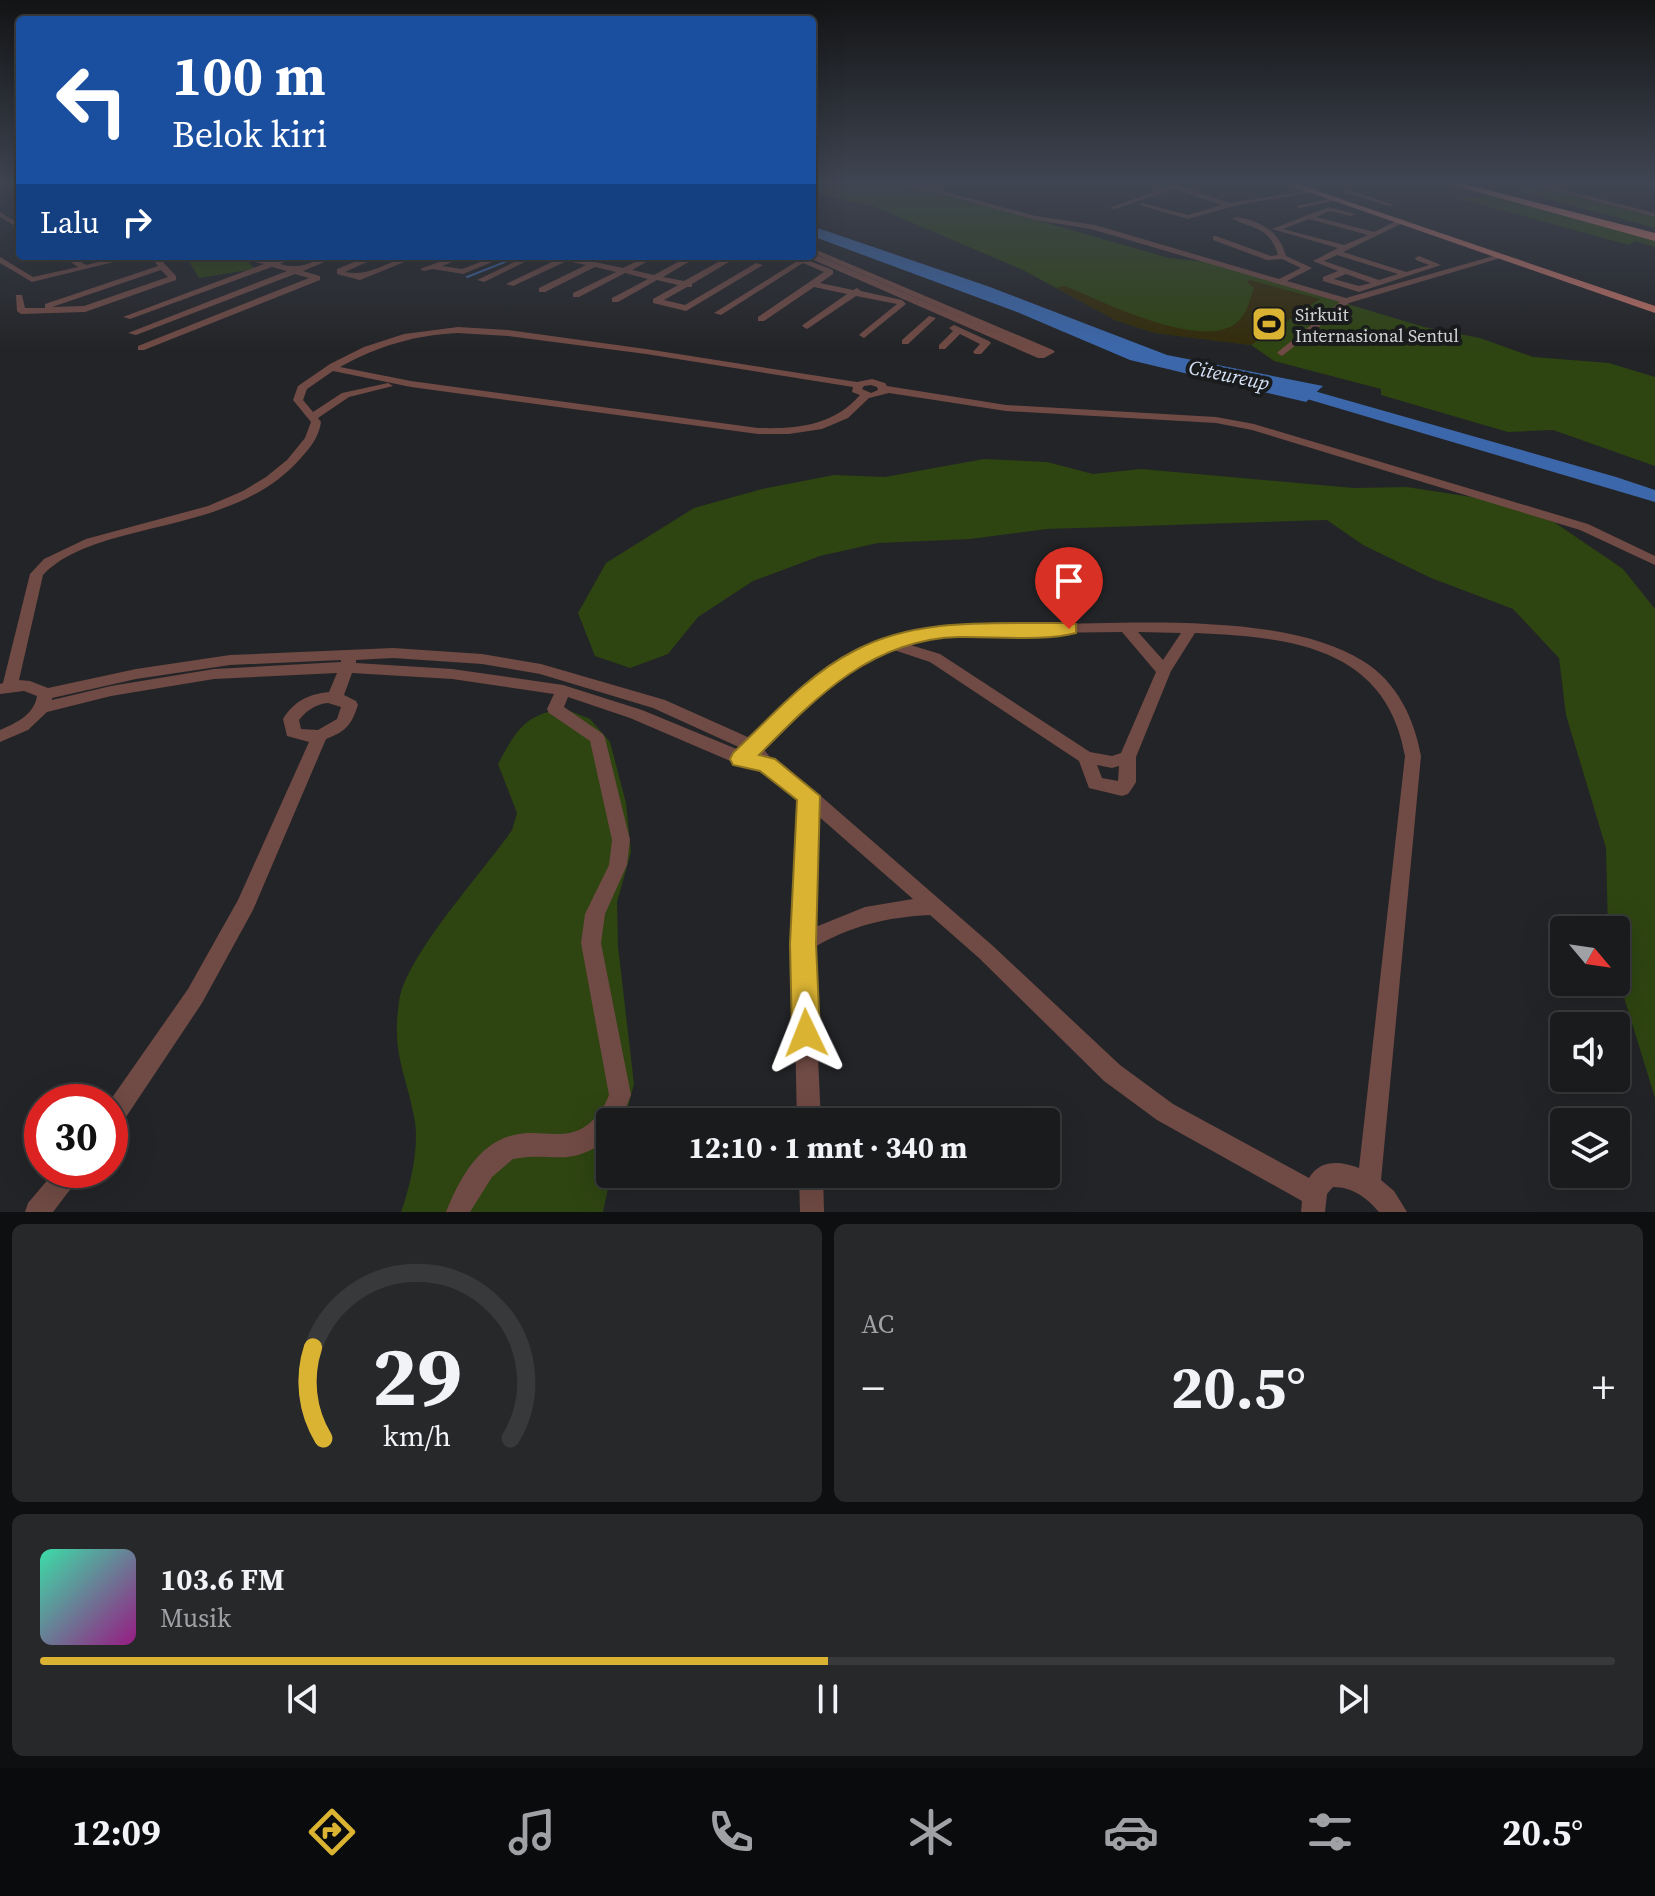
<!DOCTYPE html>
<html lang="id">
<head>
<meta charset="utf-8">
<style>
  :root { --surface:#1a1b1d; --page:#27282a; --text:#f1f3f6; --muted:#9fa1a4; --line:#38393b; --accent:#dab333 }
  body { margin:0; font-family:"Source Serif 4",serif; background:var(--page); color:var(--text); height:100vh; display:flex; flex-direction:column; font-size:30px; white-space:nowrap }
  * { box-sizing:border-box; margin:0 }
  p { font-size:26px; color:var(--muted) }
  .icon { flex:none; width:44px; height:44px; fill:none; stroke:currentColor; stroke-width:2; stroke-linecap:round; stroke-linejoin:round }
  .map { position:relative; height:1212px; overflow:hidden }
  .drawer { display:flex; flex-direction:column; gap:12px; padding:12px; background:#0e0f10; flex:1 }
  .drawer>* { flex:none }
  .top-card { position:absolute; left:16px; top:16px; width:800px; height:244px; border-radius:8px; box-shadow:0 8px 32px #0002,0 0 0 2px var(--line); background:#1a4fa0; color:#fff; overflow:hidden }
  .needle { width:52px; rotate:119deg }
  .controls { position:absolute; left:1550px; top:916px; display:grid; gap:16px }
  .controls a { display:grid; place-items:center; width:80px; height:80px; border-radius:8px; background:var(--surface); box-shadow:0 8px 32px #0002,0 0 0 2px var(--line); font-size:40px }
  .speed { position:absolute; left:24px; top:1084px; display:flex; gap:16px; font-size:40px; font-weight:700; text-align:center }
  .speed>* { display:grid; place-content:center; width:104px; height:104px; border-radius:50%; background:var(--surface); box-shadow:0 8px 32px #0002,0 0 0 2px var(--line); line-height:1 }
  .speed .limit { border:12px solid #d22; background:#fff; color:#111 }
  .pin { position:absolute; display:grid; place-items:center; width:68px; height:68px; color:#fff; margin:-82px -34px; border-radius:50% 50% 50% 0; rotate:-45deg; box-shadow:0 0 8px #0007 }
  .pin .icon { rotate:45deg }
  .me { position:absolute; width:88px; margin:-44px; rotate:358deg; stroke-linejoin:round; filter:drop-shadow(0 0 6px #0008) }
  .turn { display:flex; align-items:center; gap:28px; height:168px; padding:0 24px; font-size:36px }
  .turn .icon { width:104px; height:104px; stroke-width:2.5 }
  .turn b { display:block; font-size:56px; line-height:68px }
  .then { display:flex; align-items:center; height:76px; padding:0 24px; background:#0003; gap:16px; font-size:30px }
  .big { font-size:60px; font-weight:700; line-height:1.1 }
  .drawer .card { flex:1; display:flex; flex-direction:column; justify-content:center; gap:12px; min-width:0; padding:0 28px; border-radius:12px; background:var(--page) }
  .drawer .dial { align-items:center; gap:0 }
  .dial svg { height:208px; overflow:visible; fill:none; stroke:var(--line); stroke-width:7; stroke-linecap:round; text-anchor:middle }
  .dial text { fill:var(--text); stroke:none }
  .song { display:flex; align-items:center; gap:24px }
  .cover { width:96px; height:96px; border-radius:12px; background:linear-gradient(135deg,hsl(160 70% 55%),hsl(310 70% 35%)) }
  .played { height:8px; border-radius:4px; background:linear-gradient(90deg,var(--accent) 50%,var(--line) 50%) }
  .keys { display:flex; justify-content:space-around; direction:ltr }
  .heat { display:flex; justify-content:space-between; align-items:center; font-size:44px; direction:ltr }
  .drawer .tiles { flex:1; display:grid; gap:12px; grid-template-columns:1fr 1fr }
  .card:last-child { grid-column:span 2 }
  .trip { position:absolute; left:596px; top:1108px; width:464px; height:80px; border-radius:8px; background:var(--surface); box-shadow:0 8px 32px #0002,0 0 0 2px var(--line); font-weight:700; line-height:80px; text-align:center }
  .tab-bar { display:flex; height:128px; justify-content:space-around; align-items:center; background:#0a0b0c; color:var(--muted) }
  .tab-bar .icon { width:56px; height:56px }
  .tab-bar .selected { color:var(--accent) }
  .tab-bar b { font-size:36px; color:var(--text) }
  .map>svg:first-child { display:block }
</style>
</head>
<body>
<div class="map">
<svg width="1655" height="1212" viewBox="0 0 1655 1212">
  <rect width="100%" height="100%" fill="#232427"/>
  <!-- green -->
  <g fill="#2e4411">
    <path d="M 812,181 L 901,181 L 1169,258 L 1207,262 L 1424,327 L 1480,338 L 1533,357 L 1609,363 L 1655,377 L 1655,466 L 1553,430 L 1508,432 L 1381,395 L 1381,389 L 1274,361 L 1251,345 L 1155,333 L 1115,320 L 1021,269 L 875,207 L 812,192 Z"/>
    <path d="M 1480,181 L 1516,181 L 1655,217 L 1655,228 Z"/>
    <path d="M 1491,193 L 1655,237 L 1655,247 L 1635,241 L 1629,245 L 1456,198 L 1479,198 Z"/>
    <path d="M 208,256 L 245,259 L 255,269 L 199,278 L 188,260 Z"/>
    <path d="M 984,459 L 1047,462 L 1093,474 L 1141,469 L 1354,488 L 1407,487 L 1478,498 L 1554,522 L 1623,569 L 1655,609 L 1655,1098 L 1616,971 L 1616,930 L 1608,930 L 1606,848 L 1566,715 L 1559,658 L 1513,609 L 1431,578 L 1363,545 L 1327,520 L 1047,529 L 970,539 L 878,543 L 820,556 L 753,581 L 698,617 L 668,654 L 630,668 L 595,656 L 578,613 L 606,563 L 694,508 L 762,489 L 834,475 L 885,477 Z"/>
    <path d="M 565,709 L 590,719 L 610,742 L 626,803 L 631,852 L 617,902 L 618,946 L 634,1084 L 624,1122 L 610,1122 L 611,1174 L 603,1212 L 401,1212 C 410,1187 419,1149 415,1122 C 407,1074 391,1055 399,1002 C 405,956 484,871 512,830 L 517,813 L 498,764 C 516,731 525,713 565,709 Z"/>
  </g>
  <!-- sand -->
  <path fill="#332b0a" d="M 1250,280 L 1320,299 L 1251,345 L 1155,333 L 1115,320 L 1056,288 L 1065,286 C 1100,300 1213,358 1242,317 C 1248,309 1251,296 1254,288 L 1247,282 Z"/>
  <!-- water -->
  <path fill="#3c68ab" d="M 812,226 L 990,287 L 1167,355 L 1323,386 L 1306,402 L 1130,360 L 1017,312 L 812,236 Z"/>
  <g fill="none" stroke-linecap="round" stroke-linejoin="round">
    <!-- stream -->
    <path stroke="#3c68ab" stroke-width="2" d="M 467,277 L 520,256"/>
    <!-- river -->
    <path fill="#3c68ab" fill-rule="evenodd" d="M 1286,383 L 1616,477 L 1655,490 L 1655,502 L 1280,391 L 1278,388 Z"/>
    <!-- minor -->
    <g fill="#704a44" fill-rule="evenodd">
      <path d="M 895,181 L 904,181 L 1036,216 L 1095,225 L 1279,279 L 1301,268 L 1282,259 L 1267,260 L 1213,240 L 1213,236 L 1216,236 L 1271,256 L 1278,255 C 1269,226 1254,230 1231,218 C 1238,216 1242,218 1250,220 C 1270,227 1280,236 1286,256 L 1312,268 L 1287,281 L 1346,298 L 1497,255 L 1504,257 L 1349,303 L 1282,356 L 1277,353 L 1279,351 L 1340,302 L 1091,229 L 1036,220 Z"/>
      <path d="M 1154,181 L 1177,185 L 1230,203 L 1316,189 L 1319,191 L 1238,205 L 1188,219 L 1139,205 L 1142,203 L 1188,215 L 1222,205 L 1174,189 L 1115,209 L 1109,208 L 1167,187 Z"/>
      <path d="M 1327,181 L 1338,181 L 1305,189 L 1302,187 Z"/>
      <path d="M 1520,181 L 1529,181 L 1655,213 L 1655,217 Z"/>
      <path d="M 1633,181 L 1655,181 L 1655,185 Z"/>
      <path d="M 1344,190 L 1348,190 L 1394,205 L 1389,206 L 1344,192 Z"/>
      <path d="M 1338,197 L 1340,200 L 1299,208 L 1296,206 Z"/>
      <path d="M 1329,207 L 1355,214 L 1351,216 L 1330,211 L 1316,217 L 1374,232 L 1400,219 L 1407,221 L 1343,252 L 1406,272 L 1429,265 L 1416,260 L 1415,258 L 1419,256 L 1441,265 L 1359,292 L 1323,281 L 1323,277 L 1338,271 L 1313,261 L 1338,248 L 1272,229 ZM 1309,219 L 1368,235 L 1344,245 L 1283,229 ZM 1337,255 L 1398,274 L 1379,280 L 1324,261 ZM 1346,274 L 1371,283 L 1359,286 L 1334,279 Z"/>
      <path d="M 0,212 L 20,224 L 20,229 L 0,217 Z"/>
      <path d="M 812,248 L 1053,350 L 1055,352 L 1044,358 L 1038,358 L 809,258 L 808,256 L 815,254 L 1042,352 L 812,253 Z"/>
      <path d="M 62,256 L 71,256 L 86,265 L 124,256 L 130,258 L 32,282 L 0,263 L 0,257 L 33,277 L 78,267 Z"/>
      <path d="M 159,256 L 167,256 L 162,261 L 176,276 L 176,280 L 85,312 L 21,314 L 17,311 L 16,295 L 22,295 L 25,308 L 45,308 L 45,304 L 158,266 L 154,261 ZM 161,270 L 168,277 L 84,306 L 52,307 Z"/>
      <path d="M 254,256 L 262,256 L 262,259 C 275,262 285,256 298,256 L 280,264 C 307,272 313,256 339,256 L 303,271 L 320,276 L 320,280 L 144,350 L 138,350 L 138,346 L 309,278 L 295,274 L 136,335 L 128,333 L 287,271 L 272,267 L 130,319 L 123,317 L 264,264 L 255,262 Z"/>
      <path d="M 369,256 L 380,256 L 345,272 C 374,278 391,256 419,256 L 360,280 L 337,274 L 337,269 Z"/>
      <path d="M 455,256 L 467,256 L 442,266 L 462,269 L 496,256 L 507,256 L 463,274 L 433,269 L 424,271 L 420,269 Z"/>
      <path d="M 527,256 L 537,256 L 484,282 L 477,280 Z"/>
      <path d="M 552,256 L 567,256 L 623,268 L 647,256 L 657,256 L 632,270 L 654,275 L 689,256 L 699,256 L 663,277 L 684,281 L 729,256 L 739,256 L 692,284 L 692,287 L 687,287 L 664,300 L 685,305 L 756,263 L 763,265 L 686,311 L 653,303 L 653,299 L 678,285 L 657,280 L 618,302 L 612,302 L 612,298 L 648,279 L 625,273 L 579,297 L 573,297 L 573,293 L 616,272 L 595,267 L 545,292 L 539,292 L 539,288 L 586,265 L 567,261 L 513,286 L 506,284 L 558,259 Z"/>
      <path d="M 802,258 L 833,270 L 833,274 L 820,283 L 853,290 L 857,288 L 861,291 L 902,300 L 906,304 L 864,338 L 859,335 L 861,333 L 897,304 L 856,296 L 807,329 L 802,326 L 804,324 L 847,294 L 814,287 L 764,321 L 758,321 L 758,317 L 824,272 L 803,263 L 721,315 L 714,313 Z"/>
      <path d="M 929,316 L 936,318 L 908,344 L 902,344 L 902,340 Z"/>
      <path d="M 954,325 L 989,341 L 991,343 L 981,354 L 975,354 L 973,352 L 980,344 L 960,334 L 945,349 L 939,349 L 939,345 L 953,331 L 949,328 Z"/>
      <path d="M 458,327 L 508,330 L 646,349 L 857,382 L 872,379 L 885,383 L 887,386 L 1006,405 L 1216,417 L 1254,424 L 1588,524 L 1655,556 L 1655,565 L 1580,530 L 1252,430 L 1216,423 L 1006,411 L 889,393 L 869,398 L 848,418 L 822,429 L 789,434 L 758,434 L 411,387 L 333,371 L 307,389 L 303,400 L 313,412 L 342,393 L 388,383 L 393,386 L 349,397 L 318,418 L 321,422 C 319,437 310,448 300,459 C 251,514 175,520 108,540 C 84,548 61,556 43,575 L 19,680 L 30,681 L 48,688 L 136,669 L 230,655 L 393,648 L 482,654 L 541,664 L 665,700 L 750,738 C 787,699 828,661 880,641 C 933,620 992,625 1048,624 C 1136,623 1287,613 1363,661 C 1397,682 1414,718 1421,756 L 1381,1180 L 1394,1191 L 1407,1212 L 1379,1212 C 1367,1198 1353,1187 1333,1187 L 1327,1194 L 1325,1212 L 1301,1212 L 1302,1201 L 1157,1120 L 1104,1081 L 979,958 L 930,915 C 887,917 850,926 813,948 L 821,1122 L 797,1122 L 793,944 L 800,801 L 761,769 L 755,761 L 747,766 L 735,763 L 630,718 L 568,697 L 564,707 L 603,734 L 605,738 L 630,840 L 627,865 L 605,914 L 601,943 L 631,1095 L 620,1122 L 610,1122 L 610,1136 C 572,1170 554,1151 513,1159 L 492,1177 L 470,1212 L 446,1212 C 459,1180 478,1143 514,1135 C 542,1128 568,1144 592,1121 C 600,1114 605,1105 609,1095 L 581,943 L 585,914 L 609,865 L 612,840 L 590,741 L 549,713 L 547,709 L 554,694 L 452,679 L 352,673 L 344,695 L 356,701 L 358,705 C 351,725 347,731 326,739 L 253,910 L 202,1003 L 118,1129 L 110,1133 L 109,1102 L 188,989 L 238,900 L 309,742 L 287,736 L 283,719 C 294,701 309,694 329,692 L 337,673 L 214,679 L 111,696 L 47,712 L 28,730 L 0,742 L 0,730 C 16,723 34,715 37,696 L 24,691 L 0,694 L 0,684 L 3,683 L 30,574 L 44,559 L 86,539 L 208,506 L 243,491 L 266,477 L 287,460 L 305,438 L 311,422 L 293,400 L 298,386 L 330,364 L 364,347 L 404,334 ZM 458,333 L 508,336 L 646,354 L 853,387 L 852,392 L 860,395 C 833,426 797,429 758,428 L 411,381 L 340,367 C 378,346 415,335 458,333 ZM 871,385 L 877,387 L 878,390 L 871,393 L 862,389 L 864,386 ZM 1122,632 L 1156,672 L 1121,753 L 1112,756 L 1090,752 L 940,654 L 904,643 L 925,638 L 965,634 ZM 1138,632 L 1181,633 L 1163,660 ZM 1195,633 C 1289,637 1386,646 1405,756 L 1359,1168 C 1341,1161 1320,1159 1309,1178 L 1173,1104 L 1120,1065 L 993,946 L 815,791 L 773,761 L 762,747 C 799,706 838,670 888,648 L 930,662 L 1079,761 L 1089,788 L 1122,796 L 1128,794 L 1133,787 L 1136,782 L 1136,757 L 1171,671 ZM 393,658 L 482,664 L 540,674 L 653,708 L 741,748 L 739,750 L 642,710 L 563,685 L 452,669 L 356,663 L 356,660 ZM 341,660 L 341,662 L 214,669 L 111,686 L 52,700 L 52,698 L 136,679 L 230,665 ZM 328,703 L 341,707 L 337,719 L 318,730 L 301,729 L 299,720 C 307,710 316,704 328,703 ZM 1097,765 L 1112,768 L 1119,766 L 1118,781 L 1102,778 ZM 817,815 L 913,899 L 865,907 L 813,928 Z"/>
      <path d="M 56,1170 L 83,1170 L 79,1178 L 53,1212 L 25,1212 L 28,1203 Z"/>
      <path d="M 799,1174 L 823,1174 L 824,1212 L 800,1212 Z"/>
    </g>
    <!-- major -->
    <path fill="#ba6e62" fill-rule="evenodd" d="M 1277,181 L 1288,181 L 1655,306 L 1655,313 Z"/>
    <!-- highway -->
    <path fill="#d77b6d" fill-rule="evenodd" d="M 1438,181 L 1453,181 L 1655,233 L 1655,241 Z"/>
  </g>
  <!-- sky -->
  <linearGradient id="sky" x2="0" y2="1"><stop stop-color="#131415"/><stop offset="0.52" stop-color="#3f4552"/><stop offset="1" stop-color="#3f4552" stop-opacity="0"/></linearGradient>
  <rect width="1655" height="350" fill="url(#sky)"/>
  <!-- route -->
  <path fill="#dab333" stroke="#8e7421" stroke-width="2" d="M 1069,623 L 1076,624 L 1076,633 C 1043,642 994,636 959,637 C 872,639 816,697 759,755 L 775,759 L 820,796 L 816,944 L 820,1033 L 816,1042 L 806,1046 L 796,1042 L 792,1033 L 790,944 L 797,800 L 760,771 L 733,765 L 730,759 L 733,753 C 771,717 807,675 854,651 C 918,616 999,624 1069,623 Z"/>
  <!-- icons -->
  <defs>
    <symbol id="stadium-square" viewBox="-11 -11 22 22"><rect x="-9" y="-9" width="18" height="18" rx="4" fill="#dab333" stroke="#1a1b1d"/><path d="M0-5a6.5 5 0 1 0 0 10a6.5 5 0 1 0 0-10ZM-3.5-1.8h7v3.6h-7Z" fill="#111"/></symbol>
  </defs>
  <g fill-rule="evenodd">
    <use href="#stadium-square" x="1249" y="304" width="40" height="40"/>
  </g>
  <g text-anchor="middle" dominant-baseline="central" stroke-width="8" stroke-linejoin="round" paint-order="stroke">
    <!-- far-poi labels -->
    <g font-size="18" fill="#d2d3d4" stroke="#1a1b1d" text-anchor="start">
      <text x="1295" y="314">Sirkuit<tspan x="1295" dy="21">Internasional Sentul</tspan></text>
    </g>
    <!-- far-water labels -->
    <g font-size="20" font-style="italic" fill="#d6e3f6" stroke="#1a1b1d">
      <text transform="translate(1229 375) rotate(12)">Citeureup</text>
    </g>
  </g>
</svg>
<div class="controls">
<a><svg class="needle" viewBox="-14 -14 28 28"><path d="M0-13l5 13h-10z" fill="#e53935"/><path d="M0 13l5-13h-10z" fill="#9fa1a4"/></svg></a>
<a><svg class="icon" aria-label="sound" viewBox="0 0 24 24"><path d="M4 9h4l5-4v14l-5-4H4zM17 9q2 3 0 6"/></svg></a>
<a><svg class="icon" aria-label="layers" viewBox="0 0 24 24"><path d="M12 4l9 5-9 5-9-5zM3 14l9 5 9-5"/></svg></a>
</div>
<div class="speed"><div class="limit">30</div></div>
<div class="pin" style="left:1069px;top:629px;background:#d93025"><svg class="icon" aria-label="arrive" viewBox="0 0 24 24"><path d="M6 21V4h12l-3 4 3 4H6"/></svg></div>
<svg class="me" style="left:806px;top:1033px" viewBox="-20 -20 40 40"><path d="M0-17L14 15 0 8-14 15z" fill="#dab333" stroke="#fff" stroke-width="4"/></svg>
<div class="trip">12:10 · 1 mnt · 340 m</div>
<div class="top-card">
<div class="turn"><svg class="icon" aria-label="left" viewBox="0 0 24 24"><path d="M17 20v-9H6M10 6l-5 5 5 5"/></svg><div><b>100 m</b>Belok kiri</div></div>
<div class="then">Lalu<svg class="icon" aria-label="right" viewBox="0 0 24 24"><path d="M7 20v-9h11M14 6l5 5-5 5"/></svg></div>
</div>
</div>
<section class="drawer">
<div class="tiles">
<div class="card dial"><svg viewBox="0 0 100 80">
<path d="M14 69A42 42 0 1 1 86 69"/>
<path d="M14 69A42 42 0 0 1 10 34" stroke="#dab333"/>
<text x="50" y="56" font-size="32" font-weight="700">29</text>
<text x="50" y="72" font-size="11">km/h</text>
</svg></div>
<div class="card"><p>AC</p>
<div class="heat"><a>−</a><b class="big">20.5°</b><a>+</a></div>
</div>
<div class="card">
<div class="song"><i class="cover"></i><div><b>103.6 FM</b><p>Musik</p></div></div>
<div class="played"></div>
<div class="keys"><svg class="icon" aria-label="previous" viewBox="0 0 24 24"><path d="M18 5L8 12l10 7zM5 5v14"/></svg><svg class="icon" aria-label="pause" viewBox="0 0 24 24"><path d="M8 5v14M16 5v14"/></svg><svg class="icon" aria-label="next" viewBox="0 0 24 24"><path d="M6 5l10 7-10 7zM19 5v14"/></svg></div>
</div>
</div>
</section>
<nav class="tab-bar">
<b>12:09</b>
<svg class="icon selected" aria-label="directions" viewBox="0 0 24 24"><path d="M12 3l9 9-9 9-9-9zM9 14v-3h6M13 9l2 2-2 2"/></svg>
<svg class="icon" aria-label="music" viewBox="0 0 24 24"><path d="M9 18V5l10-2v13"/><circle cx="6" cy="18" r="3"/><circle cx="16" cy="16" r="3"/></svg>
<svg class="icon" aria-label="phone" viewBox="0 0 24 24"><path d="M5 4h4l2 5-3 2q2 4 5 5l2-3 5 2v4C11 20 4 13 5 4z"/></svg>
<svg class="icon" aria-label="climate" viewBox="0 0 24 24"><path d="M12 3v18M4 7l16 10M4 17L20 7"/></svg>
<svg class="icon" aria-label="car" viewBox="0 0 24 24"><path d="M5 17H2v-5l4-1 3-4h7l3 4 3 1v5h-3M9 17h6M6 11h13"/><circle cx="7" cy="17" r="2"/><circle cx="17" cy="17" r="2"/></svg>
<svg class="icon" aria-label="filters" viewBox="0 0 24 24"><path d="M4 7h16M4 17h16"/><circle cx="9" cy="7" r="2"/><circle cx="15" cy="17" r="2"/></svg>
<b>20.5°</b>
</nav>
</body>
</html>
